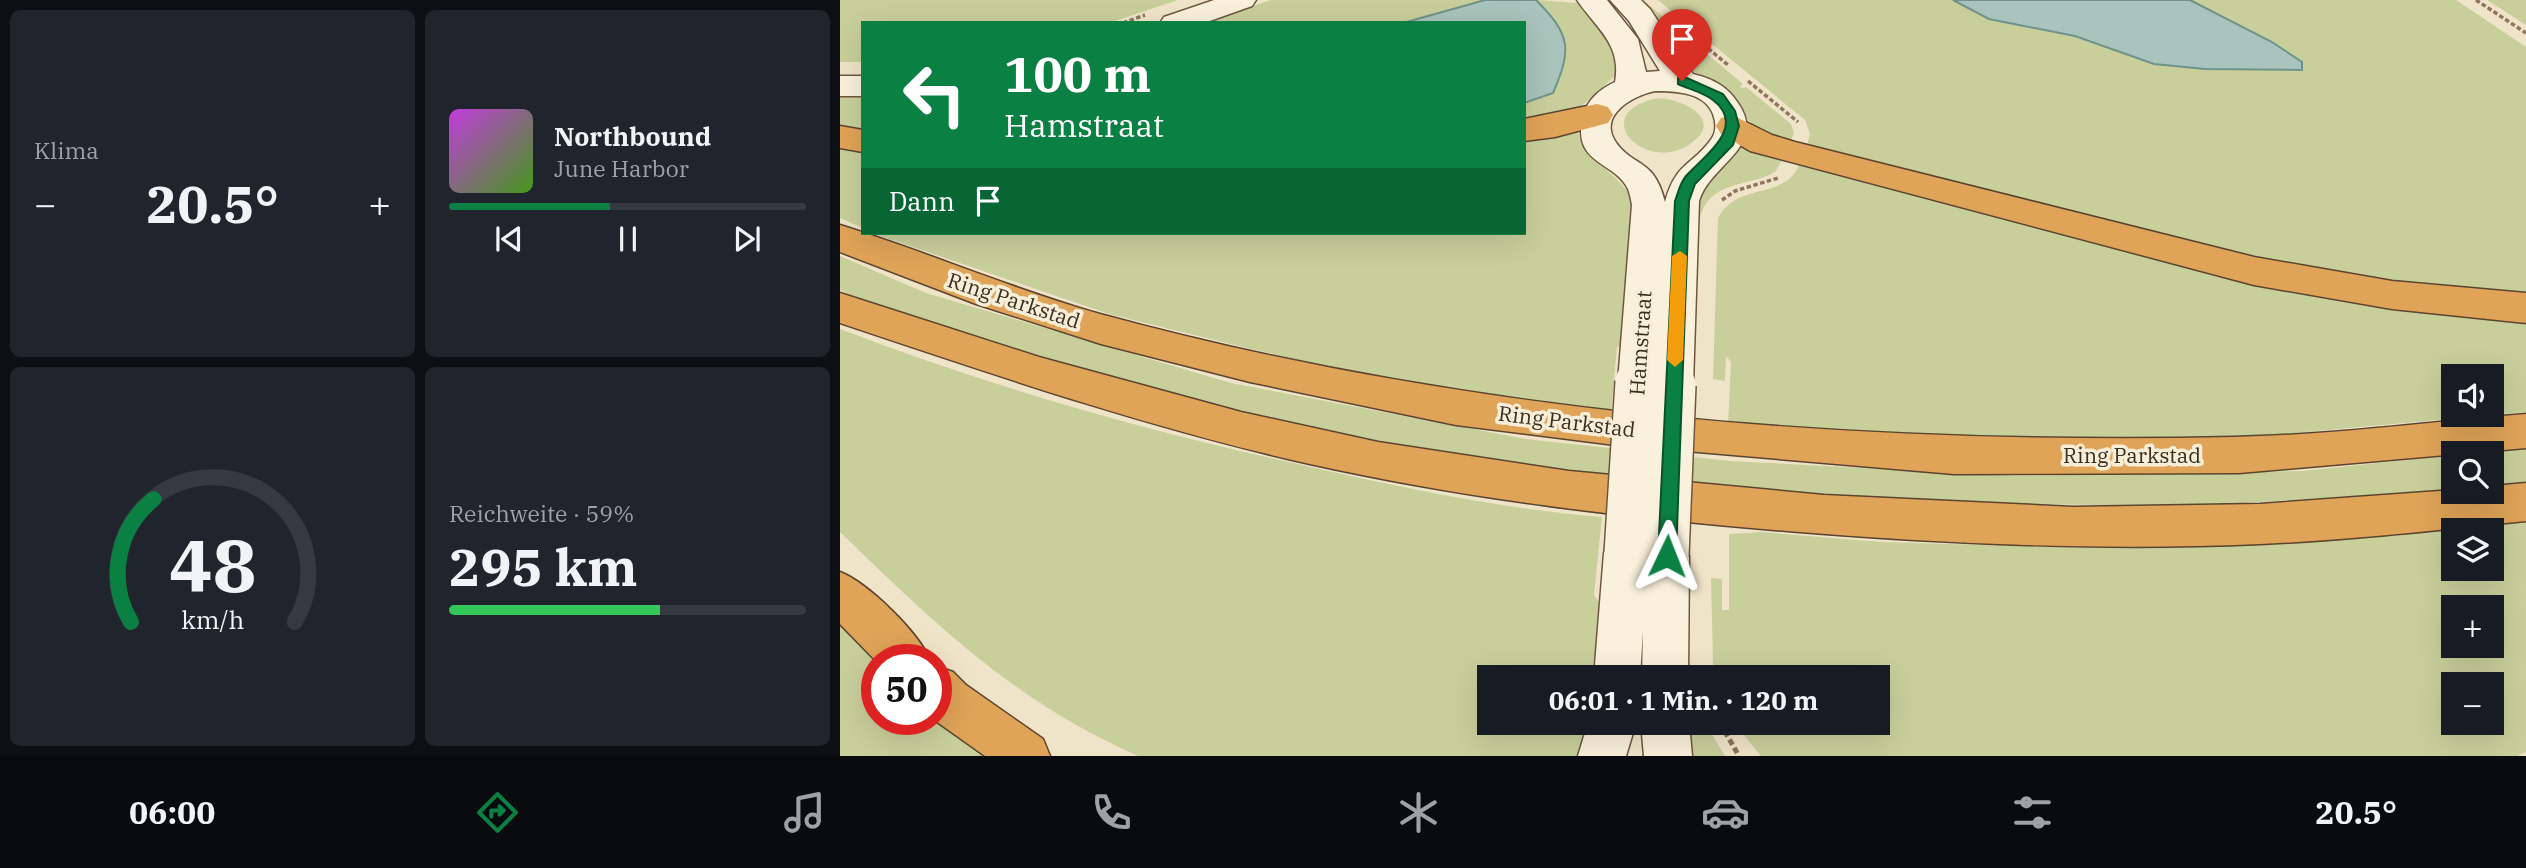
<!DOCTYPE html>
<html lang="de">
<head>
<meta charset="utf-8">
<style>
  :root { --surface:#171b24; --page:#20242c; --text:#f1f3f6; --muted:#9ea1a6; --line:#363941; --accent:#0b8043 }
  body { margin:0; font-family:"IBM Plex Serif",serif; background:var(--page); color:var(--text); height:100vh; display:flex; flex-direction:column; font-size:26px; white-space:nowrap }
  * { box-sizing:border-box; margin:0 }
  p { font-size:23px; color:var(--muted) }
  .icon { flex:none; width:38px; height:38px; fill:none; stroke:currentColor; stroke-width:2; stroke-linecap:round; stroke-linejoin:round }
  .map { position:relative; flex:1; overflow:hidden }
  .details { display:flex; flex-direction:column; gap:10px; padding:10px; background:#0d0f14; width:840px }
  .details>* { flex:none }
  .top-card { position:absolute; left:21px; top:21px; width:665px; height:214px; border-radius:0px; box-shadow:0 7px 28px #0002; background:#0b8043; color:#fff; overflow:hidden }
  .tools { position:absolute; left:1601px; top:364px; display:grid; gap:14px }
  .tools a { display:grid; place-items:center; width:63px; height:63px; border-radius:0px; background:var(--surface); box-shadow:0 7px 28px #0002; font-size:35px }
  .speed { position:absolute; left:21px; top:644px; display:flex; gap:14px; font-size:35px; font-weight:700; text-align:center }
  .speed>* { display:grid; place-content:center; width:91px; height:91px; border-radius:50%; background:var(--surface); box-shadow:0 7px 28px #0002; line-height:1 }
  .speed .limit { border:10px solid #d22; background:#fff; color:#111 }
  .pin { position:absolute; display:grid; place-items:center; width:60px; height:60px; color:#fff; margin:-72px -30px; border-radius:50% 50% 50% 0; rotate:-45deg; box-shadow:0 0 7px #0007 }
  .pin .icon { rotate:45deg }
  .me { position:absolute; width:77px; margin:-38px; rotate:2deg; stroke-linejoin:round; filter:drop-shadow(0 0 5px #0008) }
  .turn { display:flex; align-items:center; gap:24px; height:147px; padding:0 28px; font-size:32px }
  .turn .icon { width:91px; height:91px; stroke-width:2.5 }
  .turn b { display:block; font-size:49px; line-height:60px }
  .then { display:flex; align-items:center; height:66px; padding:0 28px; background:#0003; gap:14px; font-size:26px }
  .big { font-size:52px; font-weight:700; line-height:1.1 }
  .details .tile { flex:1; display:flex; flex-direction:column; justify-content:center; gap:10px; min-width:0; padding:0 24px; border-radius:10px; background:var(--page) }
  .details .dial { align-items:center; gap:0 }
  .dial svg { height:182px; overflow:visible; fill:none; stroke:var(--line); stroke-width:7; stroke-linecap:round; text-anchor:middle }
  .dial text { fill:var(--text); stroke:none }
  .song { display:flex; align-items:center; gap:21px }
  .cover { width:84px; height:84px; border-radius:10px; background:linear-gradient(135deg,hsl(290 70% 55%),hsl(100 70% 35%)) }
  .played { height:7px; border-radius:4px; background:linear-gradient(90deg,var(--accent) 45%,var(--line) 45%) }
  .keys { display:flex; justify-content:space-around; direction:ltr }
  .heat { display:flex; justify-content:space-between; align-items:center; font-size:38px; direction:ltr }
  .charge { height:10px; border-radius:5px; background:linear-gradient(90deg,#34c759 59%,var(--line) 0) }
  .details .tiles { flex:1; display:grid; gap:10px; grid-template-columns:repeat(2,1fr) }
  .trip { position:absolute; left:637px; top:665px; width:413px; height:70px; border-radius:0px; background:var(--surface); box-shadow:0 7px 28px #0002; font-weight:700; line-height:70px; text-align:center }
  .tab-bar { display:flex; height:112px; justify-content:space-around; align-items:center; background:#090b0e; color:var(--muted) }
  .tab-bar .icon { width:49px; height:49px }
  .tab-bar .on { color:var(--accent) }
  .tab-bar b { font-size:32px; color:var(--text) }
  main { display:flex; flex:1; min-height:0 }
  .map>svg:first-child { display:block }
</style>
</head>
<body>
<main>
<section class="details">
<div class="tiles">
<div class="tile"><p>Klima</p>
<div class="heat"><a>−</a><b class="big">20.5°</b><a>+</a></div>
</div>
<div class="tile">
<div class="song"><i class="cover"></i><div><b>Northbound</b><p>June Harbor</p></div></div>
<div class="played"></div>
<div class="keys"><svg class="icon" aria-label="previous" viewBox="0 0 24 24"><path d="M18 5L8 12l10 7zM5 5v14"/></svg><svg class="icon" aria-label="pause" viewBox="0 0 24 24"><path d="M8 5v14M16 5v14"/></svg><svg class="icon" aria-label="next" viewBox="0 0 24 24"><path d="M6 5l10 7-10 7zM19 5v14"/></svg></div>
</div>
<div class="tile dial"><svg viewBox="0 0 100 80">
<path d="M14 69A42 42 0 1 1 86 69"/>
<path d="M14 69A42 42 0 0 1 24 15" stroke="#0b8043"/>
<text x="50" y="56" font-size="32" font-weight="700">48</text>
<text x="50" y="72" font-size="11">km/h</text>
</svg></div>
<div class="tile"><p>Reichweite · 59%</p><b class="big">295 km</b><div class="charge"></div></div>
</div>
</section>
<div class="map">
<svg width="1686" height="756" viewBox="0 0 1686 756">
  <rect width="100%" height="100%" fill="#f0e4c8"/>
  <!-- green -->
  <g fill="#c9cf9b" fill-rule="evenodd">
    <path d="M 0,0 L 338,0 L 269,23 L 23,23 L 23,62 L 0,62 Z"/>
    <path d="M 431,0 L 645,0 L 563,23 L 363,23 Z"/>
    <path d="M 696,0 L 739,3 L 778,44 L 776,75 L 737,110 L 684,122 L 684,103 L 713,93 L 711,15 Z"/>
    <path d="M 795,0 L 803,0 L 903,84 L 900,86 L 902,88 L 906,87 L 951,124 L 954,133 L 949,145 L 921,132 L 907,119 L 891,95 L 848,68 Z"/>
    <path d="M 818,0 L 1616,0 L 1686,47 L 1686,295 L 1614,290 L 1408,260 L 967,146 L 970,134 L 965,120 Z"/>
    <path d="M 1647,0 L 1686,0 L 1686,25 Z"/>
    <path d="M 23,96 L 23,132 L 0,130 L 0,97 Z"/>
    <path d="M 818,98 C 843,99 886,120 850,144 C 806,175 745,113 818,98 Z"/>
    <path d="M 738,133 C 747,164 778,171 792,199 C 800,216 784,342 781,371 L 778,370 L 780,347 L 777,347 L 771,413 L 611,395 L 407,348 L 269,314 L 32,233 L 684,233 L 684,136 Z"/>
    <path d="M 0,144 L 23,148 L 23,228 L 0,218 Z"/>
    <path d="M 902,148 L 943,158 L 935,172 C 905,189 868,178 858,224 L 851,379 L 852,206 L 867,178 Z"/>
    <path d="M 960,163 L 1686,316 L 1686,412 L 1389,439 L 1104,441 L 888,424 L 891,362 L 886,356 L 885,381 L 873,379 L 878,218 C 898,180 945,202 960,163 ZM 1614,376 L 1652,376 L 1652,415 L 1614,415 Z"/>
    <path d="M 0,256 L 86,293 L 391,383 L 686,439 L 890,461 L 1178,476 L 1462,471 L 1613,455 L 1613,490 L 1355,506 L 1157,504 L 941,494 L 754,479 L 578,449 L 374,408 L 46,310 L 0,290 Z"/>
    <path d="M 0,329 C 154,388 310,432 471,467 C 567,489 665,509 762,517 L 754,595 L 765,611 L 761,677 L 649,677 L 649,723 L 754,723 L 738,756 L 298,756 C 175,702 95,624 0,532 Z"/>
    <path d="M 1686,447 L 1686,482 L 1652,486 L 1652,453 L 1628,453 Z"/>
    <path d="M 1686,521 L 1686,752 L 1677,756 L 921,756 L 894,723 L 1038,723 L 1038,677 L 876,677 L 873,664 L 871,578 L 882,579 L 882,610 L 889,610 L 889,534 L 921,532 L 1042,542 L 1241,548 L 1438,541 ZM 1614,530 L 1652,530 L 1652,569 L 1614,569 ZM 1614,607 L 1652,607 L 1652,646 L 1614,646 ZM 1614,684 L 1652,684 L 1652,723 L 1614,723 Z"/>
    <path d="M 0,618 L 37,660 L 37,719 L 96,719 L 154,756 L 0,756 Z"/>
    <path d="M 842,723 L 865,723 L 885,756 L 853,756 Z"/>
  </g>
  <!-- water -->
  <g fill="#a9c4bc" stroke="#6f938a" stroke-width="2">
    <path d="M 645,0 L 696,0 C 731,35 732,49 713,93 L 684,103 L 684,23 L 563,23 Z"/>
    <path d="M 1113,0 L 1350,0 L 1432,42 L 1462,62 L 1462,70 L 1365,69 L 1314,64 L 1235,36 L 1149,19 Z"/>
  </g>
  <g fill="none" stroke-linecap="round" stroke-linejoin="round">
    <defs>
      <g id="secondary">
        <path d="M 374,0 L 416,0 L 412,6 L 364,23 L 320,23 L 324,17 Z"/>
        <path d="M 737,0 L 767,0 L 798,39 L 806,72 L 820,71 L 789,21 L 770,0 L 801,0 L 810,9 L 853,74 C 873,79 887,86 898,103 C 928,147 870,164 859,201 L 853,385 L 848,397 L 834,401 L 820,397 L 815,385 L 811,393 L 797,398 L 783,393 L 778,382 L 792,205 C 791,200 790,194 788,189 C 775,161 731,165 743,116 C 747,100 760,89 775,82 C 782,44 756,28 737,0 ZM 815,91 C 836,91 867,92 874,117 C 876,124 876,132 872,138 C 853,166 836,161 825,202 C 814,157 793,168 775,141 C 758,114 795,95 815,91 Z"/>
        <rect x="0" y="76" width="23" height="20"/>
        <path d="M 786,533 L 801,539 L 807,552 L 812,542 L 827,536 L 842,542 L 849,556 L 848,677 L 802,677 L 803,631 L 800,677 L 754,677 L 764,553 L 771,539 Z"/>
        <path d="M 748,723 L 796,723 L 786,756 L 738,756 Z"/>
        <path d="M 801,723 L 849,723 L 852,756 L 804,756 Z"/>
      </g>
      <g id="highway">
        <path d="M 757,104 L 768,107 L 773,115 L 768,123 L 715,137 L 684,141 L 684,119 Z"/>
        <path d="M 892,115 L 932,135 L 955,142 L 1414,257 L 1552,281 L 1686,293 L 1686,323 L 1552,309 L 1414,285 L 910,151 L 881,134 L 876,126 L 881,118 Z"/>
        <path d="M 0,126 L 23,130 L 23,152 L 0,148 Z"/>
        <path d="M 0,225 C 87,252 172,289 260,314 C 625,414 1018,445 1394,437 C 1491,435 1589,422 1686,414 L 1686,448 L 1399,473 L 1114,474 L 775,445 L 616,425 L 410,382 L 261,344 L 136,304 L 0,252 Z"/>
        <path d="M 0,293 L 199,357 L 401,412 L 538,442 L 729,471 L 984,495 L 1233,507 L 1420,504 L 1614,490 L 1652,492 L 1652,486 L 1686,483 L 1686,521 C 1597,530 1509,540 1420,544 C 1262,551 1104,544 947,531 C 787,518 627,499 470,464 C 310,428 155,375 0,323 Z"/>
        <path d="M 0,572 C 28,583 78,632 90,660 L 37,662 L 0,624 Z"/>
        <path d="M 96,666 L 113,672 L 126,685 L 203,739 L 210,756 L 145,756 L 93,719 L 96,719 Z"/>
      </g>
    </defs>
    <!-- secondary casing -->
    <use href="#secondary" stroke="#6f573f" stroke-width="3"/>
    <!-- highway casing -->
    <use href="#highway" stroke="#5b4430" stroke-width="3"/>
    <!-- path-far1 -->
    <g stroke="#8d765c" stroke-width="3.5" stroke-dasharray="4.5 2.5" stroke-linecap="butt">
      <path d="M 1636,0 L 1686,33"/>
      <path d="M 283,23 L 305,15"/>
      <path d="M 852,35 L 888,65"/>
      <path d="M 908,81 L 958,122"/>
      <path d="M 882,200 L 895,191 L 938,178"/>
    </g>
    <!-- path -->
    <path stroke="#8d765c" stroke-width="5" stroke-dasharray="6 3.5" stroke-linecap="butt" d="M 880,723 L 899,756"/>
    <!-- secondary -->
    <use href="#secondary" fill="#faf1dc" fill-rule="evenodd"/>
    <!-- highway -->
    <use href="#highway" fill="#e0a458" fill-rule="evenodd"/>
    <defs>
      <g id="secondary-bridge">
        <path d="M 786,553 L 797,382"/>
        <path d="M 827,556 L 834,385"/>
      </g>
    </defs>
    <!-- secondary-bridge casing -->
    <use href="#secondary-bridge" stroke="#6f573f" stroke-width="46" stroke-linecap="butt"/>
    <!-- secondary-bridge -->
    <use href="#secondary-bridge" stroke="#faf1dc" stroke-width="43"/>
  </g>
  <!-- route -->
  <path fill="#0b8043" stroke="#07532c" stroke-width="2" d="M 838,78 L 847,78 L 883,94 L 895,111 L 899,126 L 893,145 L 855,184 L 849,201 L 836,556 L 833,562 L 827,564 L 820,562 L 818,556 L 835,201 C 838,193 840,183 846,176 C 863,157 908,127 873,100 C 864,93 849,89 838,84 Z"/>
  <!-- slow -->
  <path fill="#f59e0b" d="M 840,251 L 847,256 L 843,360 L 835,367 L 827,360 L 832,256 Z"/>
  <g text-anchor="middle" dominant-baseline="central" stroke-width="7" stroke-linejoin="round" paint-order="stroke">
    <!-- street labels -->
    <g font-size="21" fill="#3d2e20" stroke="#f7eed8">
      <text transform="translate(174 300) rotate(18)">Ring Parkstad</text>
      <text transform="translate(800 343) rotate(-86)">Hamstraat</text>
      <text transform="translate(727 421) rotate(7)">Ring Parkstad</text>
      <text x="1292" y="455">Ring Parkstad</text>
    </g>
  </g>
</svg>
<div class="tools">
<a><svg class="icon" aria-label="sound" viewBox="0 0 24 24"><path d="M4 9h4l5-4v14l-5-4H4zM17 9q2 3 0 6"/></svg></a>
<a><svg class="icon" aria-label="search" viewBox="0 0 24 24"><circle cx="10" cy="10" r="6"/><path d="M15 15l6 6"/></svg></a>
<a><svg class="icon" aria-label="layers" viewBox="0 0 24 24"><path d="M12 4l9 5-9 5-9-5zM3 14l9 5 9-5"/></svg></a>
<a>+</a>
<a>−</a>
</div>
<div class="speed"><div class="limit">50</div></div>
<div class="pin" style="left:842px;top:81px;background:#d93025"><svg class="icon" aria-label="arrive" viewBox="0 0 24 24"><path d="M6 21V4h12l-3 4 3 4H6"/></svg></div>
<svg class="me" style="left:827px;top:556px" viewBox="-20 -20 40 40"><path d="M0-17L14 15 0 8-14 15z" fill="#0b8043" stroke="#fff" stroke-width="4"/></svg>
<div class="trip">06:01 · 1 Min. · 120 m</div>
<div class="top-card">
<div class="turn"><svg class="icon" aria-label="left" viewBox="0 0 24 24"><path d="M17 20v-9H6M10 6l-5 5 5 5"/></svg><div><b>100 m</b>Hamstraat</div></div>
<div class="then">Dann<svg class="icon" aria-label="arrive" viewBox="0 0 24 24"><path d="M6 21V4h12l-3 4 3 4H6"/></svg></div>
</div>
</div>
</main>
<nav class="tab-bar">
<b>06:00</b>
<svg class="icon on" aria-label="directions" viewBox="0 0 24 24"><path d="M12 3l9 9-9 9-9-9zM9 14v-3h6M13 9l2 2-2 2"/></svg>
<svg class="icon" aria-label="music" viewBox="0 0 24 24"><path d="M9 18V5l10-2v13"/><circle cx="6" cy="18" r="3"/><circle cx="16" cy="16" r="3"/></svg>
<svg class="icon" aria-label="phone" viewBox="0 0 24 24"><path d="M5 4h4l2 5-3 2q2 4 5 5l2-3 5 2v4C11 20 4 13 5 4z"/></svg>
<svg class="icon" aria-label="climate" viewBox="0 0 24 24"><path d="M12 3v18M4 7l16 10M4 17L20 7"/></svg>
<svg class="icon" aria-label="car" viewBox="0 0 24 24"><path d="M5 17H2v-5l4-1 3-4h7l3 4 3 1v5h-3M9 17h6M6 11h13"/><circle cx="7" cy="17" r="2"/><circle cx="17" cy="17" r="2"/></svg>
<svg class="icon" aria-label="filters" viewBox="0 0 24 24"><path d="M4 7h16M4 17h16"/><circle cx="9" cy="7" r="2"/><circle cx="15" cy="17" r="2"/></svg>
<b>20.5°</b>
</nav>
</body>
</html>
